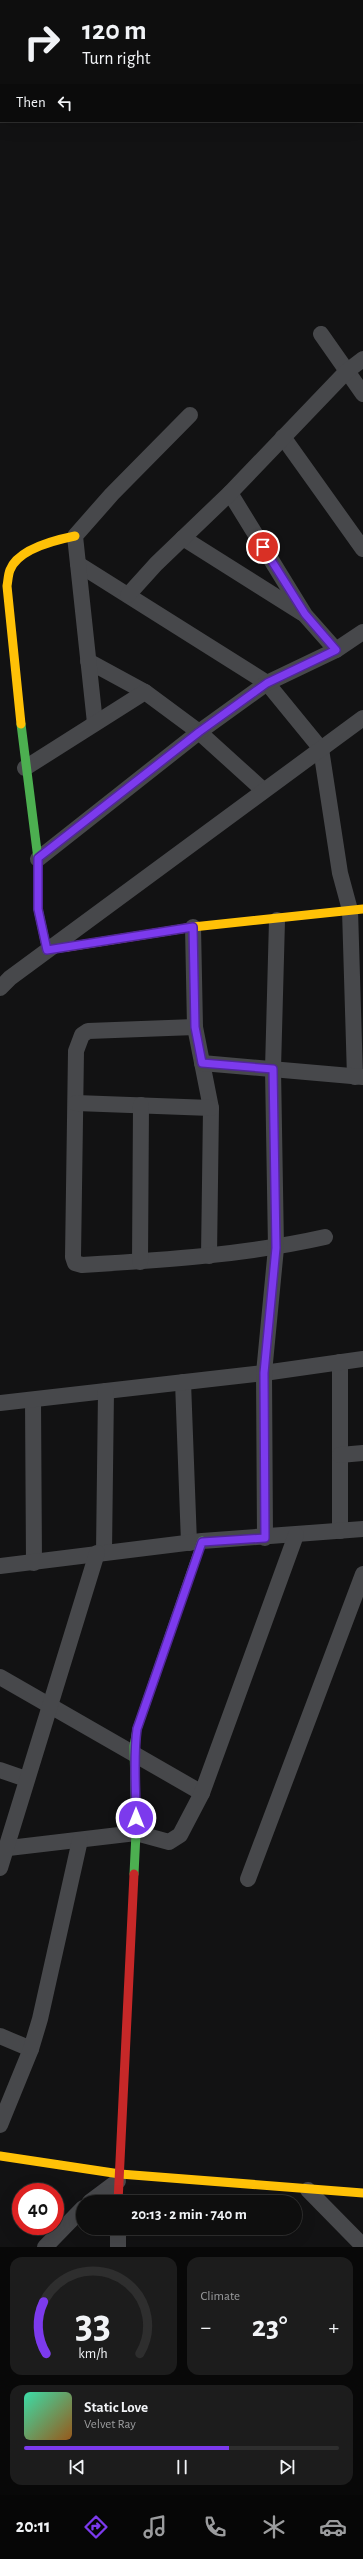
<!DOCTYPE html>
<html lang="en">
<head>
<meta charset="utf-8">
<style>
  :root { --surface:#0e0e0e; --page:#1c1c1c; --text:#f1f3f6; --muted:#9b9c9e; --line:#2e2e2e; --accent:#7c3aed }
  body { margin:0; font-family:"Alegreya Sans",sans-serif; background:var(--page); color:var(--text); height:100vh; display:flex; flex-direction:column; font-size:15px; white-space:nowrap }
  * { box-sizing:border-box; margin:0 }
  p { font-size:13px; color:var(--muted) }
  .icon { flex:none; width:22px; height:22px; fill:none; stroke:currentColor; stroke-width:2; stroke-linecap:round; stroke-linejoin:round }
  .map { position:relative; height:2247px; overflow:hidden }
  .side { display:flex; flex-direction:column; gap:10px; padding:10px; background:#080808; flex:1 }
  .side>* { flex:none }
  .hud { position:absolute; left:0px; top:0px; width:363px; height:122px; box-shadow:0 4px 16px #0002,0 0 0 1px var(--line); background:#0e0e0e; color:var(--text); overflow:hidden }
  .speed { position:absolute; left:12px; top:2183px; display:flex; gap:8px; font-size:20px; font-weight:700; text-align:center }
  .speed>* { display:grid; place-content:center; width:52px; height:52px; border-radius:50%; background:var(--surface); box-shadow:0 4px 16px #0002,0 0 0 1px var(--line); line-height:1 }
  .speed .limit { border:6px solid #d22; background:#fff; color:#111 }
  .pin { position:absolute; display:grid; place-items:center; width:34px; height:34px; color:#fff; margin:-17px; border:2px solid #fff; border-radius:50%; box-shadow:0 1px 4px #0007 }
  .me { position:absolute; width:44px; margin:-22px; rotate:0deg; stroke-linejoin:round; filter:drop-shadow(0 0 3px #0008) }
  .turn { display:flex; align-items:center; gap:14px; height:84px; padding:0 16px; font-size:18px }
  .turn .icon { width:52px; height:52px; stroke-width:2.5 }
  .turn b { display:block; font-size:28px; line-height:34px }
  .then { display:flex; align-items:center; height:38px; padding:0 16px; background:#0003; gap:8px; font-size:15px }
  .big { font-size:30px; font-weight:700; line-height:1.1 }
  .side .tile { flex:1; display:flex; flex-direction:column; justify-content:center; gap:6px; min-width:0; padding:0 14px; border-radius:12px; background:var(--page) }
  .side .dial { align-items:center; gap:0 }
  .dial svg { height:104px; overflow:visible; fill:none; stroke:var(--line); stroke-width:7; stroke-linecap:round; text-anchor:middle }
  .dial text { fill:var(--text); stroke:none }
  .song { display:flex; align-items:center; gap:12px }
  .cover { width:48px; height:48px; border-radius:6px; background:linear-gradient(135deg,hsl(160 70% 55%),hsl(30 70% 35%)) }
  .played { height:4px; border-radius:2px; background:linear-gradient(90deg,var(--accent) 65%,var(--line) 65%) }
  .keys { display:flex; justify-content:space-around; direction:ltr }
  .heat { display:flex; justify-content:space-between; align-items:center; font-size:22px; direction:ltr }
  .side .tiles { flex:1; display:grid; gap:10px; grid-template-columns:1fr 1fr }
  .tile:last-child { grid-column:span 2 }
  .trip { position:absolute; left:76px; top:2195px; width:226px; height:40px; border-radius:20px; background:var(--surface); box-shadow:0 4px 16px #0002,0 0 0 1px var(--line); font-weight:700; line-height:40px; text-align:center }
  .menu { display:flex; height:64px; justify-content:space-around; align-items:center; background:#060606; color:var(--muted) }
  .menu .icon { width:28px; height:28px }
  .menu .current { color:var(--accent) }
  .menu b { font-size:18px; color:var(--text) }
  .map>svg:first-child { display:block }
</style>
</head>
<body>
<div class="map">
<svg width="363" height="2247" viewBox="0 0 363 2247">
  <rect width="100%" height="100%" fill="#121213"/>
  <g fill="none" stroke-linecap="round" stroke-linejoin="round">
    <!-- street -->
    <g stroke="#47484b" stroke-width="16">
      <path d="M 173,0 L 176,1"/>
      <path d="M 362,89 L 363,89"/>
      <path d="M 321,334 L 363,394"/>
      <path d="M 283,437 L 363,549"/>
      <path d="M 230,493 L 305,615 L 336,650"/>
      <path d="M 183,538 L 302,613"/>
      <path d="M 78,564 L 267,683 L 321,749 L 340,873 L 350,910 L 355,1077"/>
      <path d="M 128,595 L 156,564 L 230,493 L 346,372 L 363,359"/>
      <path d="M 88,661 L 145,692"/>
      <path d="M 95,723 L 75,536 L 112,494 L 190,415"/>
      <path d="M 25,768 L 145,692 L 199,732 L 263,790"/>
      <path d="M 38,859 L 199,732 L 267,683 L 336,650 L 363,632"/>
      <path d="M 193,927 L 195,1027 L 211,1108 L 209,1256"/>
      <path d="M 0,988 L 10,978 L 363,718"/>
      <path d="M 195,1027 L 88,1031 L 82,1035 L 76,1051 L 73,1257 L 75,1263 L 82,1265 C 164,1260 245,1255 325,1237"/>
      <path d="M 202,1063 L 363,1077"/>
      <path d="M 76,1103 L 211,1108"/>
      <path d="M 140,1262 L 141,1105"/>
      <path d="M 340,1362 L 340,1531"/>
      <path d="M 183,1382 L 189,1543"/>
      <path d="M 33,1400 L 34,1563"/>
      <path d="M 0,1403 L 264,1373 L 363,1359"/>
      <path d="M 340,1455 L 363,1453"/>
      <path d="M 265,1538 L 264,1373 L 276,1248 L 273,1069 L 277,920"/>
      <path d="M 104,1552 L 106,1391"/>
      <path d="M 0,1566 L 202,1541 L 363,1529"/>
      <path d="M 0,1677 L 202,1793"/>
      <path d="M 0,1770 L 26,1779"/>
      <path d="M 0,1849 L 136,1833 L 169,1842 L 180,1835 L 202,1793 L 296,1535"/>
      <path d="M 0,1868 L 97,1553"/>
      <path d="M 248,1879 L 363,1574"/>
      <path d="M 0,2036 L 31,2049"/>
      <path d="M 0,2125 L 31,2049 L 40,2019 L 80,1840"/>
      <path d="M 308,2190 L 363,2246"/>
      <path d="M 90,2202 L 118,2181"/>
      <path d="M 118,2228 L 118,2247"/>
      <path d="M 45,2247 L 83,2208"/>
    </g>
    <!-- fast -->
    <g stroke="#4caf50" stroke-width="9">
      <path d="M 21,724 L 38,859 L 38,909 L 47,950 L 67,947"/>
      <path d="M 134,1874 L 136,1833 L 134,1746 L 137,1729 L 202,1541"/>
    </g>
    <!-- slow -->
    <g stroke="#ffc107" stroke-width="9">
      <path d="M 21,724 L 7,586 C 8,581 8,575 10,570 C 18,549 55,540 75,536"/>
      <path d="M 67,947 L 193,927 L 363,909"/>
      <path d="M 0,2156 L 120,2174 L 363,2193"/>
    </g>
    <!-- jam -->
    <path stroke="#c62828" stroke-width="9" d="M 118,2202 L 134,1874"/>
  </g>
  <g fill="none" stroke-linecap="round" stroke-linejoin="round">
    <defs>
      <path id="route" d="M 136,1818 C 136,1789 133,1758 137,1729 L 202,1542 L 265,1538 L 264,1373 L 276,1248 L 273,1069 L 202,1063 L 195,1027 L 193,927 L 47,950 L 38,909 L 38,858 L 199,732 L 267,683 L 336,650 L 305,614 L 263,547"/>
    </defs>
    <!-- route casing -->
    <use href="#route" stroke="#51269a" stroke-width="10"/>
    <!-- route -->
    <use href="#route" stroke="#7c3aed" stroke-width="7"/>
  </g>
</svg>
<div class="speed"><div class="limit">40</div></div>
<div class="pin" style="left:263px;top:547px;background:#d93025"><svg class="icon" aria-label="arrive" viewBox="0 0 24 24"><path d="M6 21V4h12l-3 4 3 4H6"/></svg></div>
<svg class="me" style="left:136px;top:1818px" viewBox="-20 -20 40 40"><circle r="17" fill="#7c3aed" stroke="#fff" stroke-width="3"/><path d="M0-11L8 9 0 5-8 9z" fill="#fff"/></svg>
<div class="trip">20:13 · 2 min · 740 m</div>
<div class="hud">
<div class="turn"><svg class="icon" aria-label="right" viewBox="0 0 24 24"><path d="M7 20v-9h11M14 6l5 5-5 5"/></svg><div><b>120 m</b>Turn right</div></div>
<div class="then">Then<svg class="icon" aria-label="left" viewBox="0 0 24 24"><path d="M17 20v-9H6M10 6l-5 5 5 5"/></svg></div>
</div>
</div>
<section class="side">
<div class="tiles">
<div class="tile dial"><svg viewBox="0 0 100 80">
<path d="M14 69A42 42 0 1 1 86 69"/>
<path d="M14 69A42 42 0 0 1 12 29" stroke="#7c3aed"/>
<text x="50" y="56" font-size="32" font-weight="700">33</text>
<text x="50" y="72" font-size="11">km/h</text>
</svg></div>
<div class="tile"><p>Climate</p>
<div class="heat"><a>−</a><b class="big">23°</b><a>+</a></div>
</div>
<div class="tile">
<div class="song"><i class="cover"></i><div><b>Static Love</b><p>Velvet Ray</p></div></div>
<div class="played"></div>
<div class="keys"><svg class="icon" aria-label="previous" viewBox="0 0 24 24"><path d="M18 5L8 12l10 7zM5 5v14"/></svg><svg class="icon" aria-label="pause" viewBox="0 0 24 24"><path d="M8 5v14M16 5v14"/></svg><svg class="icon" aria-label="next" viewBox="0 0 24 24"><path d="M6 5l10 7-10 7zM19 5v14"/></svg></div>
</div>
</div>
</section>
<nav class="menu">
<b>20:11</b>
<svg class="icon current" aria-label="directions" viewBox="0 0 24 24"><path d="M12 3l9 9-9 9-9-9zM9 14v-3h6M13 9l2 2-2 2"/></svg>
<svg class="icon" aria-label="music" viewBox="0 0 24 24"><path d="M9 18V5l10-2v13"/><circle cx="6" cy="18" r="3"/><circle cx="16" cy="16" r="3"/></svg>
<svg class="icon" aria-label="phone" viewBox="0 0 24 24"><path d="M5 4h4l2 5-3 2q2 4 5 5l2-3 5 2v4C11 20 4 13 5 4z"/></svg>
<svg class="icon" aria-label="climate" viewBox="0 0 24 24"><path d="M12 3v18M4 7l16 10M4 17L20 7"/></svg>
<svg class="icon" aria-label="car" viewBox="0 0 24 24"><path d="M5 17H2v-5l4-1 3-4h7l3 4 3 1v5h-3M9 17h6M6 11h13"/><circle cx="7" cy="17" r="2"/><circle cx="17" cy="17" r="2"/></svg>
</nav>
</body>
</html>
